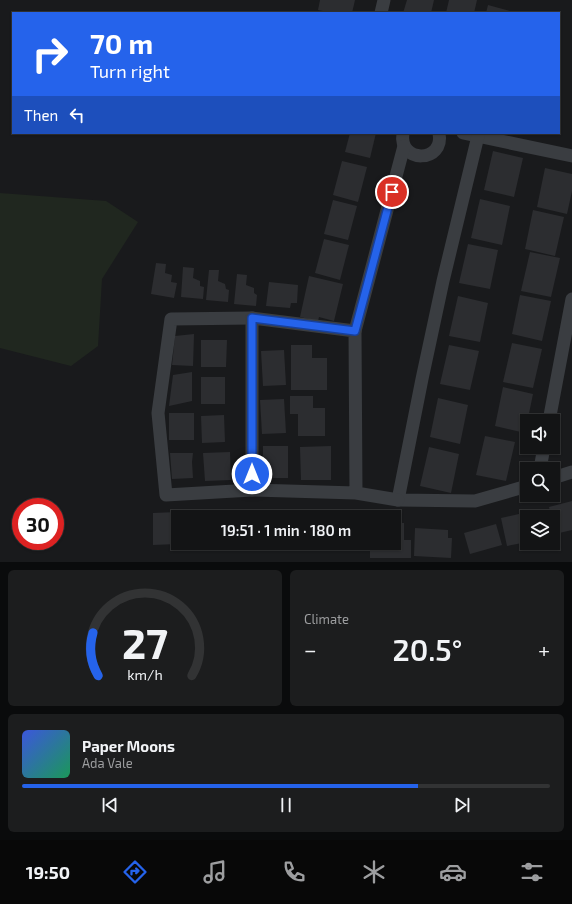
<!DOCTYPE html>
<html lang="en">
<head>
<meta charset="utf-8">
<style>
  :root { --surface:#131415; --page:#1c1d1e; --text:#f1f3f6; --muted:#9d9ea0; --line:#323334; --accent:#2563eb }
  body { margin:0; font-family:"Exo 2",sans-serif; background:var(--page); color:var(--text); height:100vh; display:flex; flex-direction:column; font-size:15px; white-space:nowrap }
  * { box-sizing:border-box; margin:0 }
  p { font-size:13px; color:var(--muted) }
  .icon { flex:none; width:22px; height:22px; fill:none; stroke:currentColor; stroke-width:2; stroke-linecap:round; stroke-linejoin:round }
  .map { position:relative; height:562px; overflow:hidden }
  .sheet { display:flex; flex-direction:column; gap:8px; padding:8px; background:#0a0b0c; flex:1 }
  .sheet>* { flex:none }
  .top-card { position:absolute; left:12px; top:12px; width:548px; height:122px; border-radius:0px; box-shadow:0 1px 3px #0004,0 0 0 1px var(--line); background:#2563eb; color:#fff; overflow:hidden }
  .buttons { position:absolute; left:520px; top:414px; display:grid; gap:8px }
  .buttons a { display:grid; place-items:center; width:40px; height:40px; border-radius:0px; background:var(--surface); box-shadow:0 1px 3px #0004,0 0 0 1px var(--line); font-size:20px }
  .speed { position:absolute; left:12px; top:498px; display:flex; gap:8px; font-size:20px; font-weight:700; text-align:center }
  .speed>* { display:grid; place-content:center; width:52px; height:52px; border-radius:50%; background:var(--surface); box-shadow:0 1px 3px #0004,0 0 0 1px var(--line); line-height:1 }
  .speed .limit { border:6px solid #d22; background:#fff; color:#111 }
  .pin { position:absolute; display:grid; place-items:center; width:34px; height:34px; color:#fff; margin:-17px; border:2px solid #fff; border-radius:50%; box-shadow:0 1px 4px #0007 }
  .me { position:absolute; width:44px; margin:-22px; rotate:0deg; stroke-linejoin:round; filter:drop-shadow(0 0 3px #0008) }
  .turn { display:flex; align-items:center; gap:14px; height:84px; padding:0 12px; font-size:18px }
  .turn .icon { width:52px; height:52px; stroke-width:2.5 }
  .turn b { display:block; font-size:28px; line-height:34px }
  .then { display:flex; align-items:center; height:38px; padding:0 12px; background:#0003; gap:8px; font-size:15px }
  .big { font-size:30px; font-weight:600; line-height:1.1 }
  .sheet .card { flex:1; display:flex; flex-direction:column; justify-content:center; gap:6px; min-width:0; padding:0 14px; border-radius:6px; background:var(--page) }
  .sheet .dial { align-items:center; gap:0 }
  .dial svg { height:104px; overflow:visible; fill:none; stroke:var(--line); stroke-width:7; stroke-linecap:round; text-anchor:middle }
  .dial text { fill:var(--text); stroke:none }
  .song { display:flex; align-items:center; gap:12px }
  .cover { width:48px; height:48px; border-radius:6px; background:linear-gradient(135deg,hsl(230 70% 55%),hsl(150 70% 35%)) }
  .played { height:4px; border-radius:2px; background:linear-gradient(90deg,var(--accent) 75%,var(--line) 75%) }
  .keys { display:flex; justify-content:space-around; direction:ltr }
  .heat { display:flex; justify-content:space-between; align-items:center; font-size:22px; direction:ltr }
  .sheet .tiles { flex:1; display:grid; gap:8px; grid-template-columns:1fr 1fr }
  .card:last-child { grid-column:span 2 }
  .trip { position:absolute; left:171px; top:510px; width:230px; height:40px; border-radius:0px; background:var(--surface); box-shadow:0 1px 3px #0004,0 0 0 1px var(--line); font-weight:600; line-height:40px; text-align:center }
  .menu { display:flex; height:64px; justify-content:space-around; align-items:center; background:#080808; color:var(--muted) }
  .menu .icon { width:28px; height:28px }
  .menu .selected { color:var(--accent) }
  .menu b { font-size:18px; color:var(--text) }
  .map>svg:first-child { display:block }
</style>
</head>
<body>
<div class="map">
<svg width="572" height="562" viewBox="0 0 572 562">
  <rect width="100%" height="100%" fill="#191a1c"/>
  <!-- green -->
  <path fill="#20271f" d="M 0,193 L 106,201 L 138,222 L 102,279 L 98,346 L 71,366 L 0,348 Z"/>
  <!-- building -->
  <g fill="#2c2d30">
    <path d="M 320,0 L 355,0 L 352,13 L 332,13 L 318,10 Z"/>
    <path d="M 407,0 L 434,0 L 431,13 L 403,13 Z"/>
    <path d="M 449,0 L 477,0 L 474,13 L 446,13 Z"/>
    <path d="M 488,5 L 514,12 L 513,13 L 486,13 Z"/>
    <path d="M 350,133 L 376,133 L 370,158 L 345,152 Z"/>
    <path d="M 493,151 L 523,158 L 514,197 L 484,190 Z"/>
    <path d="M 342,161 L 367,167 L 358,202 L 333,195 Z"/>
    <path d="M 545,168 L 572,174 L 572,191 L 567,214 L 537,207 Z"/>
    <path d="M 480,199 L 510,206 L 502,245 L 471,238 Z"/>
    <path d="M 333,200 L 357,206 L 348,240 L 324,234 Z"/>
    <path d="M 533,210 L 564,217 L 555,256 L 525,249 Z"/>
    <path d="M 324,239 L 349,245 L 340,280 L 315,273 Z"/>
    <path d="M 468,244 L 498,250 L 490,289 L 459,283 Z"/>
    <path d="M 530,252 L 560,258 L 551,297 L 521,291 Z"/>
    <path d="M 156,263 L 166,264 L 165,273 L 172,275 L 171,282 L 177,283 L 174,298 L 151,294 Z"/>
    <path d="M 183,267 L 194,268 L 193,278 L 200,281 L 200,286 L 204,287 L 203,299 L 181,297 Z"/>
    <path d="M 209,270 L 219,270 L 218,281 L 225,284 L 226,289 L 229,290 L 228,302 L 206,300 Z"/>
    <path d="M 237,274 L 247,275 L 246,285 L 254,288 L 254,293 L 257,295 L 256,306 L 234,304 Z"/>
    <path d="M 309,276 L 343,284 L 334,321 L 319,317 L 318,321 L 300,317 Z"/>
    <path d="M 269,282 L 298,285 L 297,303 L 291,303 L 290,308 L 266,306 Z"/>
    <path d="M 520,295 L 551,301 L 542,341 L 512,334 Z"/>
    <path d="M 458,296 L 488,303 L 480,342 L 449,336 Z"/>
    <path d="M 194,334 L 193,366 L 172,365 L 175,336 Z"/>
    <path d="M 201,340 L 227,340 L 226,367 L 201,367 Z"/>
    <path d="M 512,343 L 542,349 L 533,388 L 503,382 Z"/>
    <path d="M 291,345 L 312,345 L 312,358 L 327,358 L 327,390 L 291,390 Z"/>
    <path d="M 449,345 L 479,351 L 470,390 L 440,384 Z"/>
    <path d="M 284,350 L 286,385 L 263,386 L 261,351 Z"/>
    <path d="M 192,372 L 192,401 L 169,406 L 173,375 Z"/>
    <rect x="201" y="377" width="24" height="27"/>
    <path d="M 503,387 L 533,394 L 525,433 L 495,426 Z"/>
    <path d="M 290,396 L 313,396 L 313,408 L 325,408 L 325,436 L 298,436 L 298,414 L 290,414 Z"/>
    <path d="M 438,398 L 468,405 L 460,444 L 430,437 Z"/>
    <path d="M 284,399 L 286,433 L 262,434 L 260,400 Z"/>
    <rect x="169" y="413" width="25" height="27"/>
    <path d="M 224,415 L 225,442 L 202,443 L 201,416 Z"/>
    <path d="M 485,436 L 515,442 L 506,481 L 476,475 Z"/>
    <rect x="263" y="446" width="25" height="32"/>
    <path d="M 331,446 L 331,480 L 301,480 L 300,447 Z"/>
    <path d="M 429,447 L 459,454 L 451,493 L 420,486 Z"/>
    <path d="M 230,452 L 231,480 L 205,481 L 203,453 Z"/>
    <path d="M 170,453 L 193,453 L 192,462 L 193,478 L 172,479 Z"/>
    <path d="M 572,501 L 572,530 L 555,534 L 553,525 L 553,517 L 551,517 L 549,507 Z"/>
    <path d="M 536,510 L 537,517 L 527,517 L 527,542 L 507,546 L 501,518 Z"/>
    <path d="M 177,512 L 177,544 L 153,545 L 153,513 Z"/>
    <path d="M 394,523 L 404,523 L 404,540 L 411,540 L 411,558 L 370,558 L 370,543 L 394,543 Z"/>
    <path d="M 496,524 L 502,545 L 470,554 L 464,533 Z"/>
    <path d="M 415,528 L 448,530 L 448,538 L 452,538 L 451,558 L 414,556 Z"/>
    <path d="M 185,543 L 215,543 L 214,551 L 185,550 Z"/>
    <path d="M 228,543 L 252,543 L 252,546 L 228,544 Z"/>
    <path d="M 259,543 L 288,543 L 288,547 L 259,546 Z"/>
    <rect x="295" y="543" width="30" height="4"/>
    <path d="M 330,543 L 365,543 L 365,551 L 329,550 Z"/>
  </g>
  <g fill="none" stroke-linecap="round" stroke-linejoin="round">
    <!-- street -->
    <g stroke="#3a3d41" stroke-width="13">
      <path d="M 381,13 L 384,0"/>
      <path d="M 403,133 C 398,164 445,163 439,133"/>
      <path d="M 463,133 L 572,156"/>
      <path d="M 478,136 L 443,281 L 422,379 L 398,500 L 475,501 L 527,486"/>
      <path d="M 252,318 L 171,319 L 158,413 L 166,495 L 252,490"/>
      <path d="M 355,331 L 404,146"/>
      <path d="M 549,421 L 572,299"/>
      <path d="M 540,469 L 544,447"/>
      <path d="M 553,478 L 572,472"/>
      <path d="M 356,493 L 355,331 L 252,318 L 252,490 L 356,493 L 398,500"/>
    </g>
  </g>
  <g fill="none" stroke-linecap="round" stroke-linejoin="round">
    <defs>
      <path id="route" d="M 252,474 L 252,318 L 355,331 L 392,192"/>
    </defs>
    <!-- route casing -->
    <use href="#route" stroke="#184099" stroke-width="10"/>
    <!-- route -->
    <use href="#route" stroke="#2563eb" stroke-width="7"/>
  </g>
</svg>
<div class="buttons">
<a><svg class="icon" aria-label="sound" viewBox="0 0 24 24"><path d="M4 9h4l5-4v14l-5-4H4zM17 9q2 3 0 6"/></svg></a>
<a><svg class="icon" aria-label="search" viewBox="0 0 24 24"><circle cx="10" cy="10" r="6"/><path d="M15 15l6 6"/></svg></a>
<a><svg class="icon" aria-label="layers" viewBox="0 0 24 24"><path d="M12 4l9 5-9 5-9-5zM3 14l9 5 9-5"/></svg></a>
</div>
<div class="speed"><div class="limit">30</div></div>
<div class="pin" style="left:392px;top:192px;background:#d93025"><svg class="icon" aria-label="arrive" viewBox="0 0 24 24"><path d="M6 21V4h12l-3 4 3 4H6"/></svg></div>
<svg class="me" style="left:252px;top:474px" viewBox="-20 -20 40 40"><circle r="17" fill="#2563eb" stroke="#fff" stroke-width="3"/><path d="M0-11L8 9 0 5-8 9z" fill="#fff"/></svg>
<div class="trip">19:51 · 1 min · 180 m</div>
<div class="top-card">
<div class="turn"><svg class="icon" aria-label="right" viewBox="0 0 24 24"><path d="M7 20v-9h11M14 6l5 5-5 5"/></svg><div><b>70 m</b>Turn right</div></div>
<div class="then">Then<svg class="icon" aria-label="left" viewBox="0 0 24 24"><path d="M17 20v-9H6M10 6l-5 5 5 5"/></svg></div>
</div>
</div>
<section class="sheet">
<div class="tiles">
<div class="card dial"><svg viewBox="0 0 100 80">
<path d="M14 69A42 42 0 1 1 86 69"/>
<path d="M14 69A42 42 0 0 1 10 36" stroke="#2563eb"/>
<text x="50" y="56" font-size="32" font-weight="700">27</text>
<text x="50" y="72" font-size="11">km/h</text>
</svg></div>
<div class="card"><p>Climate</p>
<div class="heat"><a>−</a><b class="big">20.5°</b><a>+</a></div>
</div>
<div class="card">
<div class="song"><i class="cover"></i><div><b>Paper Moons</b><p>Ada Vale</p></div></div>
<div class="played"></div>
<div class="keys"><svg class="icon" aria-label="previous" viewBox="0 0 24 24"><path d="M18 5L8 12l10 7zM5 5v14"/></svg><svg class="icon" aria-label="pause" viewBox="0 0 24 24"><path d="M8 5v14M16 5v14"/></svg><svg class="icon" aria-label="next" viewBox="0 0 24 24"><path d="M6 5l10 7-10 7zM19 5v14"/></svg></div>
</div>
</div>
</section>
<nav class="menu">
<b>19:50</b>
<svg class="icon selected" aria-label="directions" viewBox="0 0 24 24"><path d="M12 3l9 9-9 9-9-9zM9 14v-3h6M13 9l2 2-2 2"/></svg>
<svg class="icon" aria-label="music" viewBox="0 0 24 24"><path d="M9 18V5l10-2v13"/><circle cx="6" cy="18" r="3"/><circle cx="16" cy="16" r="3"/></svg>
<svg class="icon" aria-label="phone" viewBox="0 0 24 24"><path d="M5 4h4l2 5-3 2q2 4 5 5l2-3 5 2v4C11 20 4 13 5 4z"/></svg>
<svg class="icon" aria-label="climate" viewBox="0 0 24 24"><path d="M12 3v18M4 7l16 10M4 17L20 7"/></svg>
<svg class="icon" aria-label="car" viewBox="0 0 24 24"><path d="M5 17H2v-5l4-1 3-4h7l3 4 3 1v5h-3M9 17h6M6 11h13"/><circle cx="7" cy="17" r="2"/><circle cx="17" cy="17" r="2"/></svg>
<svg class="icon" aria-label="filters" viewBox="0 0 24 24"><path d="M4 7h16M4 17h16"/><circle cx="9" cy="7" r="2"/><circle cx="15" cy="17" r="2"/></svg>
</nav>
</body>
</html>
